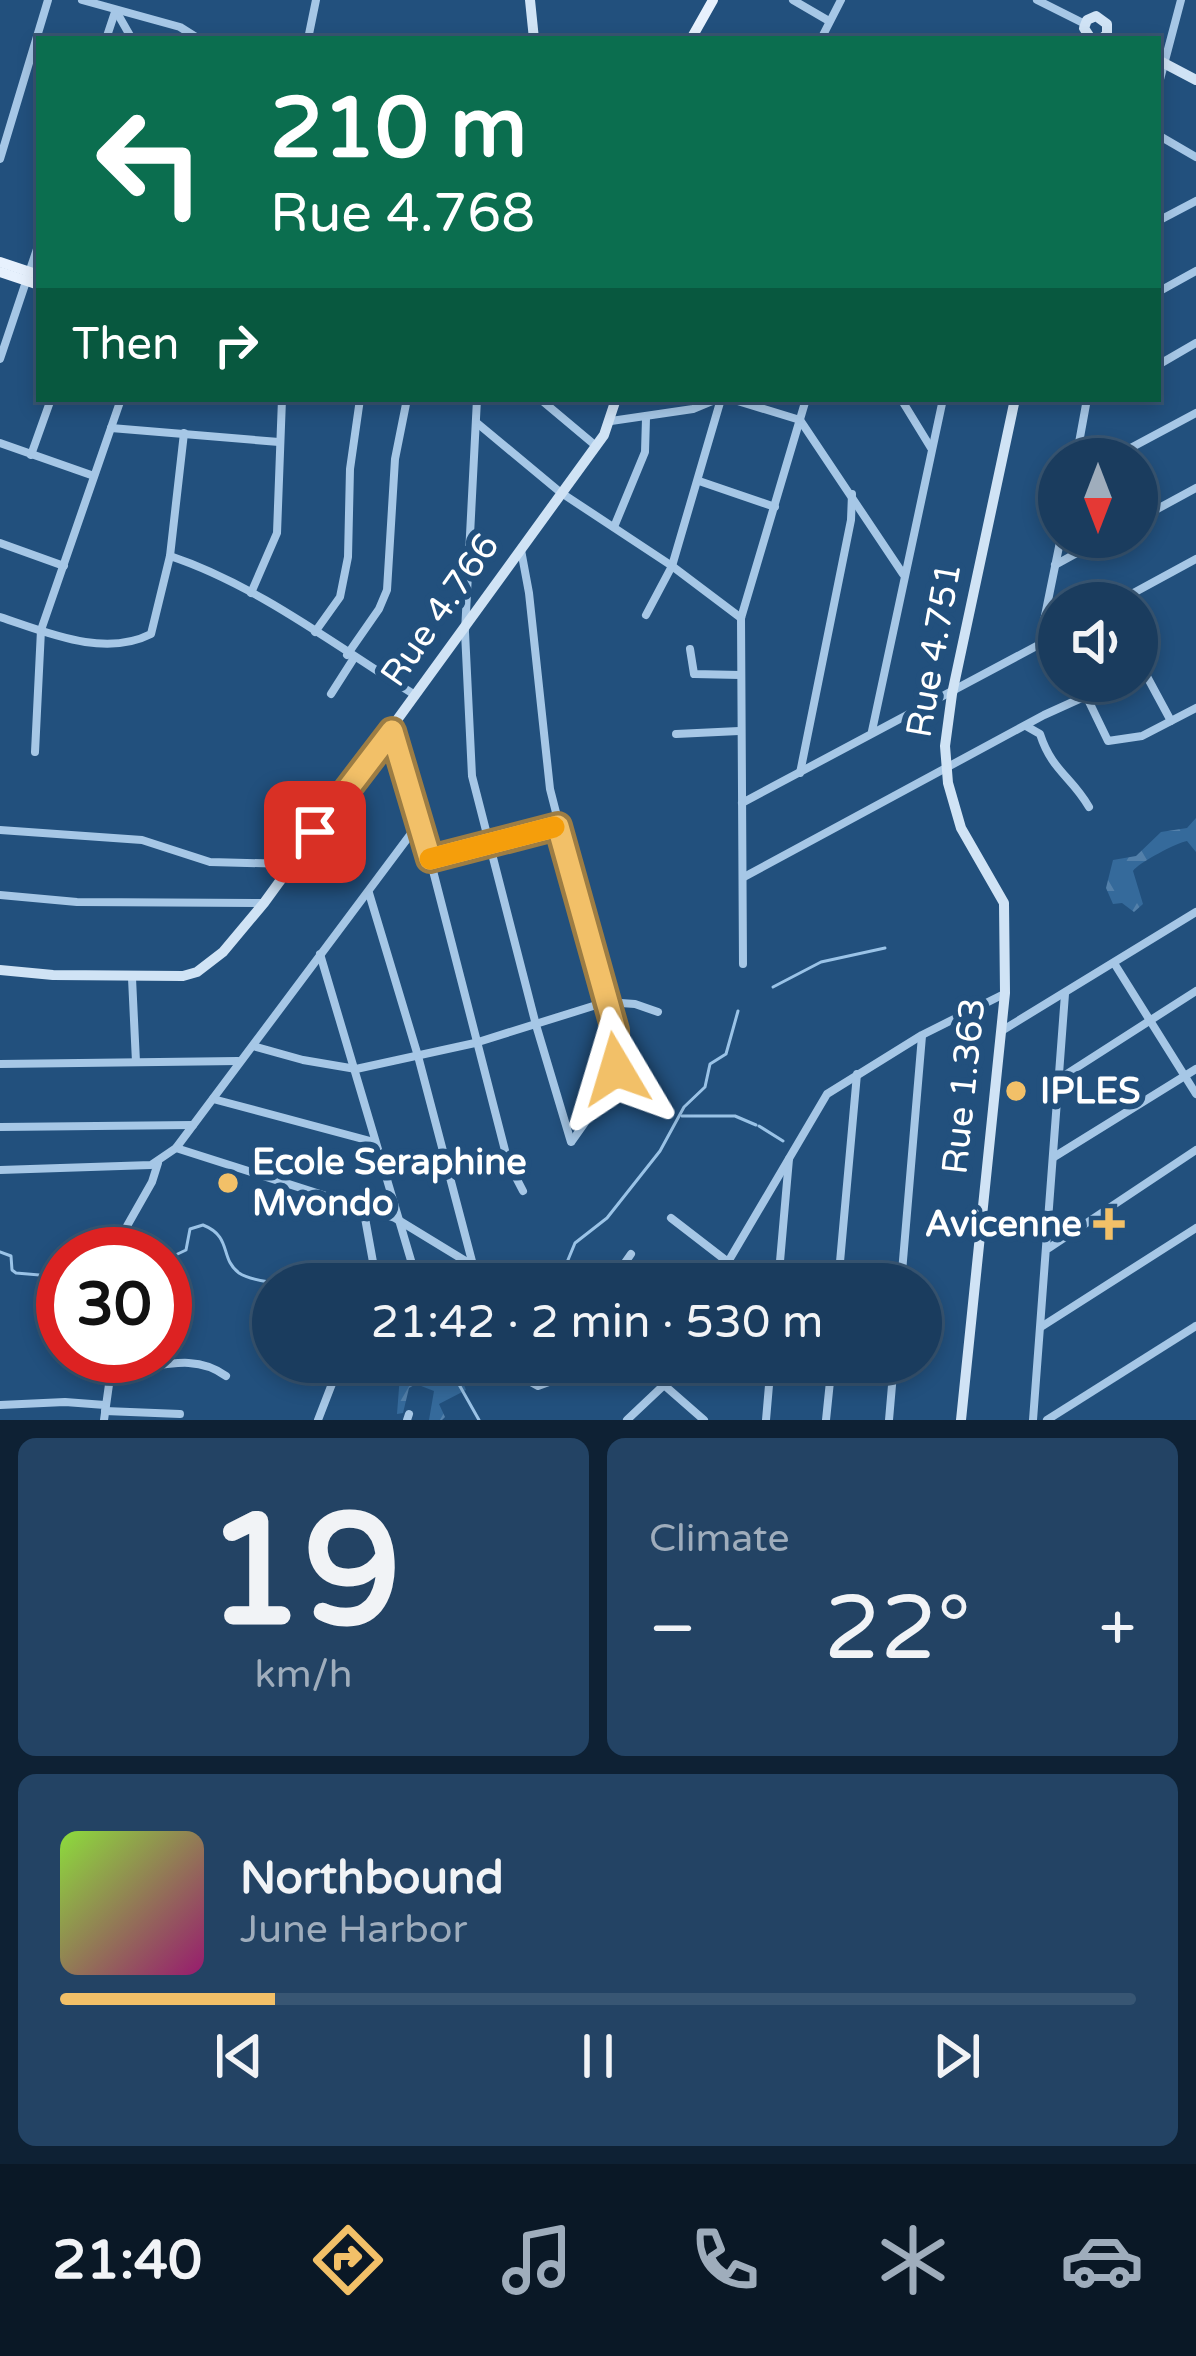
<!DOCTYPE html>
<html lang="en">
<head>
<meta charset="utf-8">
<style>
  :root { --surface:#1a3c5e; --page:#234364; --text:#f1f3f6; --muted:#9fadbc; --line:#385673; --accent:#f2c068 }
  body { margin:0; font-family:"Varela Round",sans-serif; background:var(--page); color:var(--text); height:100vh; display:flex; flex-direction:column; font-size:45px; white-space:nowrap }
  * { box-sizing:border-box; margin:0 }
  p { font-size:39px; color:var(--muted) }
  .icon { flex:none; width:66px; height:66px; fill:none; stroke:currentColor; stroke-width:2; stroke-linecap:round; stroke-linejoin:round }
  .map { position:relative; height:1420px; overflow:hidden }
  .details { display:flex; flex-direction:column; gap:18px; padding:18px; background:#0e2134; flex:1 }
  .details>* { flex:none }
  .guide { position:absolute; left:36px; top:36px; width:1125px; height:366px; border-radius:0px; box-shadow:0 6px 18px #0003,0 0 0 3px var(--line); background:#0b6e4f; color:#fff; overflow:hidden }
  .needle { width:78px; rotate:180deg }
  .tools { position:absolute; left:1038px; top:438px; display:grid; gap:24px }
  .tools a { display:grid; place-items:center; width:120px; height:120px; border-radius:50%; background:var(--surface); box-shadow:0 6px 18px #0003,0 0 0 3px var(--line); font-size:60px }
  .speed { position:absolute; left:36px; top:1227px; display:flex; gap:24px; font-size:60px; font-weight:700; text-align:center }
  .speed>* { display:grid; place-content:center; width:156px; height:156px; border-radius:50%; background:var(--surface); box-shadow:0 6px 18px #0003,0 0 0 3px var(--line); line-height:1 }
  .speed .limit { border:18px solid #d22; background:#fff; color:#111 }
  .pin { position:absolute; display:grid; place-items:center; width:102px; height:102px; color:#fff; margin:-51px; border-radius:24px; box-shadow:0 6px 18px #0006 }
  .me { position:absolute; width:132px; margin:-66px; rotate:353deg; stroke-linejoin:round; filter:drop-shadow(0 0 9px #0008) }
  .turn { display:flex; align-items:center; gap:42px; height:252px; padding:0 36px; font-size:54px }
  .turn .icon { width:156px; height:156px; stroke-width:2.5 }
  .turn b { display:block; font-size:84px; line-height:102px }
  .then { display:flex; align-items:center; height:114px; padding:0 36px; background:#0003; gap:24px; font-size:45px }
  .big { font-size:90px; font-weight:600; line-height:1.1 }
  .details .widget { flex:1; display:flex; flex-direction:column; justify-content:center; gap:18px; min-width:0; padding:0 42px; border-radius:18px; background:var(--page) }
  .details .dial { align-items:center; gap:0 }
  .dial b { font-size:156px; line-height:1 }
  .song { display:flex; align-items:center; gap:36px }
  .cover { width:144px; height:144px; border-radius:18px; background:linear-gradient(135deg,hsl(90 70% 55%),hsl(320 70% 35%)) }
  .played { height:12px; border-radius:6px; background:linear-gradient(90deg,var(--accent) 20%,var(--line) 20%) }
  .keys { display:flex; justify-content:space-around; direction:ltr }
  .heat { display:flex; justify-content:space-between; align-items:center; font-size:66px; direction:ltr }
  .details .tiles { flex:1; display:grid; gap:18px; grid-template-columns:1fr 1fr }
  .widget:last-child { grid-column:span 2 }
  .trip { position:absolute; left:252px; top:1263px; width:690px; height:120px; border-radius:60px; background:var(--surface); box-shadow:0 6px 18px #0003,0 0 0 3px var(--line); font-weight:600; line-height:120px; text-align:center }
  .menu { display:flex; height:192px; justify-content:space-around; align-items:center; background:#0a1826; color:var(--muted) }
  .menu .icon { width:84px; height:84px }
  .menu .on { color:var(--accent) }
  .menu b { font-size:54px; color:var(--text) }
  .map>svg:first-child { display:block }
</style>
</head>
<body>
<div class="map">
<svg width="1196" height="1420" viewBox="0 0 1196 1420">
  <defs>
    <pattern id="forest-firs" width="22" height="20" patternUnits="userSpaceOnUse" patternTransform="scale(3)"><rect width="22" height="20" fill="#356a9b"/><path d="M5 1l3.5 6h-7zM16 11l3.5 6h-7z" fill="#5380aa"/></pattern>
  </defs>
  <rect width="100%" height="100%" fill="#22507d"/>
  <!-- forest -->
  <g fill="url(#forest-firs)">
    <path d="M 1196,818 L 1196,852 L 1187,841 C 1178,842 1138,863 1133,871 L 1143,904 L 1134,912 L 1122,903 L 1113,904 L 1106,888 L 1113,860 L 1136,856 L 1161,832 L 1187,828 Z"/>
    <path d="M 401,1362 L 409,1362 L 416,1374 L 426,1375 L 433,1362 L 440,1362 L 441,1377 L 461,1377 L 466,1390 L 439,1404 L 445,1417 L 442,1420 L 429,1420 L 434,1391 L 416,1384 L 409,1388 L 403,1413 L 397,1414 Z"/>
  </g>
  <g fill="none" stroke-linecap="round" stroke-linejoin="round">
    <!-- stream -->
    <g stroke="#9ac3e7" stroke-width="3">
      <path d="M 773,987 L 821,962 L 885,948"/>
      <path d="M 682,1116 L 735,1116 L 756,1125"/>
      <path d="M 759,1126 L 783,1141"/>
      <path d="M 0,1252 L 11,1256 L 12,1270 L 16,1273 L 63,1277"/>
      <path d="M 108,1254 L 119,1250 L 134,1254"/>
      <path d="M 165,1260 L 186,1250 L 190,1229 L 203,1225 C 233,1237 219,1258 239,1273 C 249,1280 266,1281 279,1284"/>
      <path d="M 558,1284 L 575,1243 L 607,1218 L 660,1151 L 684,1107 L 705,1087 L 710,1064 L 726,1054 L 738,1011"/>
      <path d="M 323,1362 L 438,1383 L 463,1379 L 481,1362"/>
      <path d="M 457,1381 L 479,1420"/>
    </g>
    <!-- street -->
    <g stroke="#a6c7e6" stroke-width="8">
      <path d="M 82,0 L 180,27 L 199,39"/>
      <path d="M 793,0 L 829,21"/>
      <path d="M 1037,0 L 1085,24"/>
      <path d="M 116,11 L 132,39"/>
      <path d="M 106,39 L 115,12"/>
      <path d="M 308,39 L 316,0"/>
      <path d="M 821,39 L 841,0"/>
      <path d="M 1158,87 L 1181,0"/>
      <path d="M 1158,135 L 1196,157"/>
      <path d="M 0,159 L 48,0"/>
      <path d="M 1158,221 L 1196,201"/>
      <path d="M 1158,292 L 1196,271"/>
      <path d="M 0,359 L 39,243"/>
      <path d="M 1158,365 L 1196,343"/>
      <path d="M 477,399 L 465,632 L 472,776 L 536,1025 L 571,1142"/>
      <path d="M 540,399 L 596,446"/>
      <path d="M 731,399 L 800,420 L 903,574"/>
      <path d="M 901,399 L 931,448"/>
      <path d="M 611,421 L 693,409 L 717,399"/>
      <path d="M 477,423 L 560,492 L 672,566 L 741,618"/>
      <path d="M 111,428 L 279,442"/>
      <path d="M 0,443 L 94,476"/>
      <path d="M 31,455 L 51,399"/>
      <path d="M 1076,459 L 1087,399"/>
      <path d="M 1110,459 L 1196,413"/>
      <path d="M 699,481 L 775,507"/>
      <path d="M 1137,520 L 1196,488"/>
      <path d="M 614,527 L 645,452 L 646,418"/>
      <path d="M 0,543 L 64,566"/>
      <path d="M 521,550 L 529,593 L 550,789 L 618,1054 L 610,1087 L 572,1141"/>
      <path d="M 170,556 C 257,585 336,646 415,695"/>
      <path d="M 1055,565 L 1106,537"/>
      <path d="M 251,593 L 277,533 L 282,399"/>
      <path d="M 1115,603 L 1196,559"/>
      <path d="M 646,615 L 672,566 L 721,399"/>
      <path d="M 0,617 C 46,632 104,658 151,634 L 170,556 L 184,433"/>
      <path d="M 315,632 L 340,597 L 348,557 L 350,469 L 360,399"/>
      <path d="M 1040,640 L 1061,537"/>
      <path d="M 690,649 L 694,674 L 740,675"/>
      <path d="M 347,655 L 379,609 L 387,590 L 395,459 L 407,399"/>
      <path d="M 1137,658 L 1171,721"/>
      <path d="M 1079,681 L 1108,741 L 1142,736 L 1196,708"/>
      <path d="M 331,694 L 354,658"/>
      <path d="M 1026,726 L 1040,734 C 1052,771 1071,776 1089,807"/>
      <path d="M 392,731 L 430,859 L 508,1162 L 523,1191"/>
      <path d="M 872,731 L 943,399"/>
      <path d="M 676,734 L 739,731"/>
      <path d="M 35,752 L 41,630 L 121,399"/>
      <path d="M 800,773 L 851,520 L 852,494"/>
      <path d="M 742,803 L 1059,634"/>
      <path d="M 0,830 L 142,840 L 210,862 L 291,864"/>
      <path d="M 430,859 L 558,825"/>
      <path d="M 744,877 L 1044,715 L 1086,696"/>
      <path d="M 369,893 L 418,1056 L 478,1284"/>
      <path d="M 0,895 L 77,902 L 263,903"/>
      <path d="M 320,954 L 418,1284"/>
      <path d="M 1114,963 L 1196,1094"/>
      <path d="M 743,964 L 741,618 L 806,399"/>
      <path d="M 132,978 L 136,1062"/>
      <path d="M 1003,1030 L 1196,912"/>
      <path d="M 253,1046 L 303,1060 L 356,1069 L 475,1043 L 606,1002 L 635,1004 L 658,1012"/>
      <path d="M 0,1064 L 238,1061"/>
      <path d="M 1062,1077 L 1196,991"/>
      <path d="M 213,1099 L 374,1142"/>
      <path d="M 0,1127 L 193,1125"/>
      <path d="M 176,1148 L 395,1218 L 472,1265"/>
      <path d="M 1054,1157 L 1196,1069"/>
      <path d="M 0,1170 L 151,1165 L 176,1148 L 419,823"/>
      <path d="M 363,1207 L 377,1284"/>
      <path d="M 671,1218 L 728,1262"/>
      <path d="M 1049,1248 L 1196,1150"/>
      <path d="M 123,1254 L 127,1226 L 152,1182 L 158,1163"/>
      <path d="M 610,1284 L 631,1254"/>
      <path d="M 715,1284 L 827,1094 L 922,1035 L 1004,994"/>
      <path d="M 778,1284 L 789,1159"/>
      <path d="M 838,1284 L 857,1074"/>
      <path d="M 901,1284 L 922,1036"/>
      <path d="M 1041,1327 L 1196,1228"/>
      <path d="M 509,1362 L 522,1377 L 538,1386 L 549,1382 L 567,1362"/>
      <path d="M 111,1370 C 149,1372 190,1349 226,1376"/>
      <path d="M 664,1385 L 704,1420"/>
      <path d="M 0,1405 L 65,1402 L 105,1405"/>
      <path d="M 105,1411 L 180,1414"/>
      <path d="M 104,1420 L 113,1356"/>
      <path d="M 318,1420 L 335,1376 L 332,1368 L 326,1366 L 324,1370"/>
      <path d="M 407,1420 L 409,1414"/>
      <path d="M 627,1420 L 664,1385 L 671,1362"/>
      <path d="M 766,1420 L 771,1362"/>
      <path d="M 826,1420 L 832,1362"/>
      <path d="M 889,1420 L 894,1362"/>
      <path d="M 1033,1420 L 1065,994"/>
      <path d="M 1047,1420 L 1196,1326"/>
    </g>
    <!-- secondary -->
    <g stroke="#d0e3f5" stroke-width="10">
      <path d="M 530,0 L 534,39"/>
      <path d="M 1091,39 L 1084,28 L 1087,20 L 1096,16 L 1107,24 L 1107,34 L 1101,39"/>
      <path d="M 1158,60 L 1196,80"/>
      <path d="M 0,970 L 53,975 L 183,976 L 197,972 L 223,952 L 264,903 L 604,435 L 616,399"/>
      <path d="M 961,1420 L 1005,993 L 1004,903 L 961,828 L 948,783 L 945,746 L 952,694 L 1015,399"/>
    </g>
    <!-- primary -->
    <g stroke="#e7f1fd" stroke-width="10">
      <path d="M 691,39 L 713,0"/>
      <path d="M 0,262 L 39,275"/>
      <path d="M 0,272 L 39,285"/>
    </g>
  </g>
  <g fill="none" stroke-linecap="round" stroke-linejoin="round">
    <defs>
      <path id="route" d="M 315,832 L 392,731 L 430,859 L 558,826 L 615,1030 L 616,1069"/>
    </defs>
    <!-- route casing -->
    <use href="#route" stroke="#9d7d44" stroke-width="30"/>
    <!-- route -->
    <use href="#route" stroke="#f2c068" stroke-width="21"/>
    <!-- slow -->
    <path stroke="#f59e0b" stroke-width="21" d="M 430,859 L 554,827"/>
  </g>
  <!-- markers -->
  <g fill="#f2c068" stroke="#22507d" stroke-width="4.5">
    <circle cx="1016" cy="1091" r="12"/>
    <circle cx="228" cy="1183" r="12"/>
    <path d="M1103 1206h12v12h12v12h-12v12h-12v-12h-12v-12h12z"/>
  </g>
  <g text-anchor="middle" dominant-baseline="central" stroke-width="12" stroke-linejoin="round" paint-order="stroke">
    <!-- street labels -->
    <g font-size="36" fill="#fff" stroke="#22507d">
      <text transform="translate(440 610) rotate(-55)">Rue 4.766</text>
      <text transform="translate(934 650) rotate(-80)">Rue 4.751</text>
      <text transform="translate(964 1086) rotate(-84)">Rue 1.363</text>
    </g>
    <!-- poi labels -->
    <g font-size="36" font-weight="bold" fill="#fff" stroke="#22507d" text-anchor="start">
      <text x="1040" y="1091">IPLES</text>
      <text x="252" y="1162">Ecole Seraphine<tspan x="252" dy="41">Mvondo</tspan></text>
      <text x="1082" y="1224" text-anchor="end">Avicenne</text>
    </g>
  </g>
</svg>
<div class="tools">
<a><svg class="needle" viewBox="-14 -14 28 28"><path d="M0-13l5 13h-10z" fill="#e53935"/><path d="M0 13l5-13h-10z" fill="#9fadbc"/></svg></a>
<a><svg class="icon" aria-label="sound" viewBox="0 0 24 24"><path d="M4 9h4l5-4v14l-5-4H4zM17 9q2 3 0 6"/></svg></a>
</div>
<div class="speed"><div class="limit">30</div></div>
<div class="pin" style="left:315px;top:832px;background:#d93025"><svg class="icon" aria-label="arrive" viewBox="0 0 24 24"><path d="M6 21V4h12l-3 4 3 4H6"/></svg></div>
<svg class="me" style="left:616px;top:1069px" viewBox="-20 -20 40 40"><path d="M0-17L14 15 0 8-14 15z" fill="#f2c068" stroke="#fff" stroke-width="4"/></svg>
<div class="trip">21:42 · 2 min · 530 m</div>
<div class="guide">
<div class="turn"><svg class="icon" aria-label="left" viewBox="0 0 24 24"><path d="M17 20v-9H6M10 6l-5 5 5 5"/></svg><div><b>210 m</b>Rue 4.768</div></div>
<div class="then">Then<svg class="icon" aria-label="right" viewBox="0 0 24 24"><path d="M7 20v-9h11M14 6l5 5-5 5"/></svg></div>
</div>
</div>
<section class="details">
<div class="tiles">
<div class="widget dial"><b>19</b><p>km/h</p></div>
<div class="widget"><p>Climate</p>
<div class="heat"><a>−</a><b class="big">22°</b><a>+</a></div>
</div>
<div class="widget">
<div class="song"><i class="cover"></i><div><b>Northbound</b><p>June Harbor</p></div></div>
<div class="played"></div>
<div class="keys"><svg class="icon" aria-label="previous" viewBox="0 0 24 24"><path d="M18 5L8 12l10 7zM5 5v14"/></svg><svg class="icon" aria-label="pause" viewBox="0 0 24 24"><path d="M8 5v14M16 5v14"/></svg><svg class="icon" aria-label="next" viewBox="0 0 24 24"><path d="M6 5l10 7-10 7zM19 5v14"/></svg></div>
</div>
</div>
</section>
<nav class="menu">
<b>21:40</b>
<svg class="icon on" aria-label="directions" viewBox="0 0 24 24"><path d="M12 3l9 9-9 9-9-9zM9 14v-3h6M13 9l2 2-2 2"/></svg>
<svg class="icon" aria-label="music" viewBox="0 0 24 24"><path d="M9 18V5l10-2v13"/><circle cx="6" cy="18" r="3"/><circle cx="16" cy="16" r="3"/></svg>
<svg class="icon" aria-label="phone" viewBox="0 0 24 24"><path d="M5 4h4l2 5-3 2q2 4 5 5l2-3 5 2v4C11 20 4 13 5 4z"/></svg>
<svg class="icon" aria-label="climate" viewBox="0 0 24 24"><path d="M12 3v18M4 7l16 10M4 17L20 7"/></svg>
<svg class="icon" aria-label="car" viewBox="0 0 24 24"><path d="M5 17H2v-5l4-1 3-4h7l3 4 3 1v5h-3M9 17h6M6 11h13"/><circle cx="7" cy="17" r="2"/><circle cx="17" cy="17" r="2"/></svg>
</nav>
</body>
</html>
